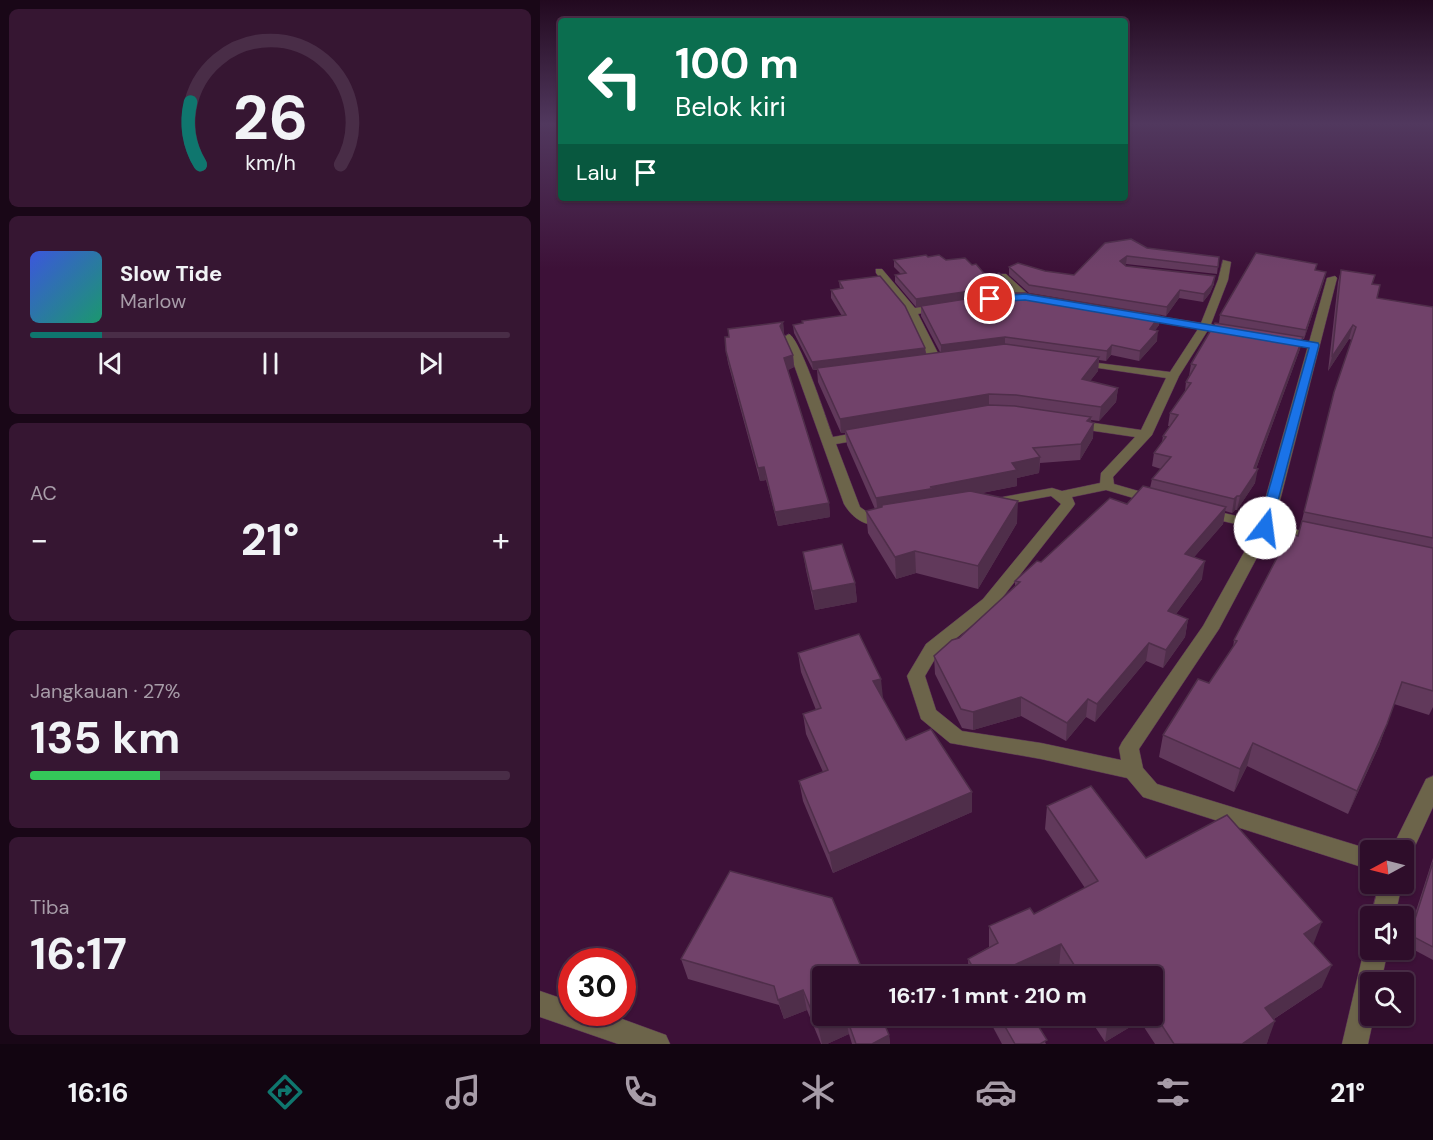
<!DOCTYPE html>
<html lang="id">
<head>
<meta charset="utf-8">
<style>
  :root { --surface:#2e0d2a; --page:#361632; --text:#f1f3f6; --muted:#a79ca8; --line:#492d47; --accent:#0f766e }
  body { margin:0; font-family:"DM Sans",sans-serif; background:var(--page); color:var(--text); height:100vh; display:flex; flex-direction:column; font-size:22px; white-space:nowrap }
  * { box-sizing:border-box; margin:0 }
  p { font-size:20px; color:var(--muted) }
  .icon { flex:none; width:33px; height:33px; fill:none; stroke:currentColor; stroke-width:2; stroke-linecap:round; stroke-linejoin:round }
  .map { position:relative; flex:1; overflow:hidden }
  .side { display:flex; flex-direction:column; gap:9px; padding:9px; background:#190717; width:540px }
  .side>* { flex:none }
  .banner { position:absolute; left:18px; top:18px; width:570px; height:183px; border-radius:6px; box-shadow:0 2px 4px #0004,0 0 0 2px var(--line); background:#0b6e4f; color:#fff; overflow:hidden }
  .needle { width:39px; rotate:263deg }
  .controls { position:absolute; left:820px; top:840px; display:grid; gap:12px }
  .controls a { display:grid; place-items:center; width:54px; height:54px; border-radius:6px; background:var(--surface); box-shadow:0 2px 4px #0004,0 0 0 2px var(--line); font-size:30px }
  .speed { position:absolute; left:18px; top:948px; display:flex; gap:12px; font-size:30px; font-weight:700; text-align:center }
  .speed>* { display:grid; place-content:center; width:78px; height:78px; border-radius:50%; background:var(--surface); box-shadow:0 2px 4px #0004,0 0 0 2px var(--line); line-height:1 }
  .speed .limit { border:9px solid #d22; background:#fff; color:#111 }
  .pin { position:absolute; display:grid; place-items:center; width:51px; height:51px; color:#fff; margin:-26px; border:3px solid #fff; border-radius:50%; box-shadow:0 2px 6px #0007 }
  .me { position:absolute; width:66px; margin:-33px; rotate:15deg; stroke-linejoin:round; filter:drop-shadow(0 0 4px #0008) }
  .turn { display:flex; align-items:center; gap:21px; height:126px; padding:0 18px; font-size:27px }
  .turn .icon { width:78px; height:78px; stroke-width:2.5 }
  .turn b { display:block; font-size:42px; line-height:51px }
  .then { display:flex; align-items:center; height:57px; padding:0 18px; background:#0003; gap:12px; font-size:22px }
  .big { font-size:45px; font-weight:700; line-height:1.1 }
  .side .tile { flex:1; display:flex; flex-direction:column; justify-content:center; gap:9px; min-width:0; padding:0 21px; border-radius:9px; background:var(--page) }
  .side .dial { align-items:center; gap:0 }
  .dial svg { height:156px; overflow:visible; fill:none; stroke:var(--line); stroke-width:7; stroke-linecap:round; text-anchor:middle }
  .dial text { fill:var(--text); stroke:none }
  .song { display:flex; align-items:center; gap:18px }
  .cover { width:72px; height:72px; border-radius:9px; background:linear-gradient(135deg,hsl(230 70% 55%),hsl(160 70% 35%)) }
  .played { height:6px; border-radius:3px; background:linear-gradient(90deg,var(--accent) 15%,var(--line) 15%) }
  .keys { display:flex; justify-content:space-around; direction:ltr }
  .heat { display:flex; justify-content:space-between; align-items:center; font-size:33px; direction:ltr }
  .charge { height:9px; border-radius:4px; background:linear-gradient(90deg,#34c759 27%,var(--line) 0) }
  .trip { position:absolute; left:272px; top:966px; width:351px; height:60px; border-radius:6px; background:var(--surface); box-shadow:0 2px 4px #0004,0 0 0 2px var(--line); font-weight:700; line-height:60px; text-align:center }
  .dock { display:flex; height:96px; justify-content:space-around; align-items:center; background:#120511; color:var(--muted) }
  .dock .icon { width:42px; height:42px }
  .dock .current { color:var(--accent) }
  .dock b { font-size:27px; color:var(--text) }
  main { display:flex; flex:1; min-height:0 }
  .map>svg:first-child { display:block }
</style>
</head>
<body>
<main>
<section class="side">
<div class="tile dial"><svg viewBox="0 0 100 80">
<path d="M14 69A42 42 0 1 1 86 69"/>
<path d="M14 69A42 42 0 0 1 9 37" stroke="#0f766e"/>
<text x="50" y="56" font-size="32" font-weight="700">26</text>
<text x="50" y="72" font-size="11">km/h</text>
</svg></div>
<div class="tile">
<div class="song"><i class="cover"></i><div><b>Slow Tide</b><p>Marlow</p></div></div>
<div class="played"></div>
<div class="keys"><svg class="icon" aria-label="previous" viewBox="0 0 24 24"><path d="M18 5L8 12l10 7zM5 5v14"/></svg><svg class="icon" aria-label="pause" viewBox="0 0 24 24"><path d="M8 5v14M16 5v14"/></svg><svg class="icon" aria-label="next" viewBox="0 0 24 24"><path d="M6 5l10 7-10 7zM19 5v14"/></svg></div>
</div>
<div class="tile"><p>AC</p>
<div class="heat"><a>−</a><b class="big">21°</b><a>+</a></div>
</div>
<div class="tile"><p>Jangkauan · 27%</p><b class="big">135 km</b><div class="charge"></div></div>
<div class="tile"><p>Tiba</p><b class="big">16:17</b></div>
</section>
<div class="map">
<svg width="893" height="1044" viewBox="0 0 893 1044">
  <rect width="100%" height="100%" fill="#3d1138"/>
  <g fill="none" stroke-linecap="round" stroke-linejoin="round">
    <defs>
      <g id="minor">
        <path d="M 683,260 L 691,262 L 688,280 L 671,324 L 679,328 L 674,331 L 668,330 L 639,376 L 612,435 L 573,477 L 574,484 L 619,497 L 621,500 L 619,503 L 614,504 L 566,490 L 532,497 L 535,504 L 533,507 L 455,607 L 399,652 L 385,676 L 396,710 L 422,731 L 501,743 L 581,760 L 579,748 L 582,742 L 663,626 L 717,529 L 661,516 L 659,513 L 666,509 L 719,521 L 787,278 L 795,276 L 797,278 L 734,524 L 782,536 L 785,539 L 777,544 L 730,533 L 679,629 L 599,749 L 603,768 L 617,784 L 832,850 L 831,870 L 603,797 L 587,778 L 501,759 L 410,743 L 381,719 L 367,676 L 386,644 L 443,599 L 521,504 L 511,496 L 451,507 L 446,506 L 444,503 L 446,500 L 512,488 L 522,491 L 560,483 L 561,473 L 595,437 L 534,428 L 528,424 L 534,420 L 601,430 L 626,378 L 538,365 L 532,362 L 534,360 L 630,372 L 658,329 L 600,319 L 595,316 L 600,313 L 661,323 L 678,280 Z"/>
        <path d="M 336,269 L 342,269 L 375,308 L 401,304 L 406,307 L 378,314 L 401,359 L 399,361 L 395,362 L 389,359 L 367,313 L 336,273 Z"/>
        <path d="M 460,274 L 466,274 L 489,295 L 489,299 L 481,299 L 460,278 Z"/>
        <path d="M 249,334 C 260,338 287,421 293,437 L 326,431 L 333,435 L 331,438 L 296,444 L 320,507 L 334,517 L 350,518 L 352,521 L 350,524 C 330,529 314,521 304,504 L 244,337 Z"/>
        <path d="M 893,776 L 893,807 L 870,857 L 864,859 L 864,850 L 851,850 L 886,779 Z"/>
        <path d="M 839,884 L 862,884 L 855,916 L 831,916 Z"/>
        <path d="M 831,940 L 831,950 L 848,950 L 841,982 L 831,982 L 831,1016 L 834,1016 L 828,1044 L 802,1044 L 824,950 L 827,942 Z"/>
        <path d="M 0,991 L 32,1002 L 32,1012 L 63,1012 L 126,1035 L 130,1044 L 78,1044 L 0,1017 Z"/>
      </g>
    </defs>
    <!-- minor casing -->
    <use href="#minor" stroke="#5b3156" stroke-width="1"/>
    <!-- minor -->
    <use href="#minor" fill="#6c644a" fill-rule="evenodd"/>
  </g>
  <!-- wall -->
  <g fill="#61395b">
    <path d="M 607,248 L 679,257 L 677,274 L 586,264 L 585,265 L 586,266 L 674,284 L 670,293 L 663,302 L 639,298 L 626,316 L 489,293 L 469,275 L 469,267 L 534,275 Z"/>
    <path d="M 388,257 L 432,265 L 448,278 L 471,285 L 471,292 L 467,293 L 620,315 L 619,325 L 615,330 L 617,341 L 599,361 L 571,355 L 566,361 L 559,360 L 558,371 L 550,381 L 578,388 L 576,402 L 559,421 L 551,420 L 553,438 L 540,460 L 500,463 L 499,473 L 477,478 L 477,486 L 442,493 L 477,523 L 438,589 L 376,573 L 356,579 L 328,533 L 326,511 L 335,509 L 307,445 L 305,433 L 301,433 L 278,382 L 277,370 L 273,370 L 254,333 L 253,325 L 263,323 L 262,321 L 302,316 L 291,298 L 291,290 L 300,289 L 299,281 L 385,348 L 386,354 L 400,352 L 381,316 L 381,306 L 423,300 L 376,307 L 355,282 L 355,275 L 361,274 L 354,267 L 354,260 Z"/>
    <path d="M 801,270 L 833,284 L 837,298 L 893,307 L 893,707 L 889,715 L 854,704 L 839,746 L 808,814 L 707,766 L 694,792 L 619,757 L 623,735 L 669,683 L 693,648 L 694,640 L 758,536 L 794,392 L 812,340 L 809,339 L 788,371 L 798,282 Z"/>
    <path d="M 775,271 L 786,272 L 784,280 L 764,339 L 762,339 L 760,349 L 716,469 L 715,483 L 697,510 L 695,510 L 692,513 L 685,511 L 683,524 L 654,557 L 662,579 L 636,614 L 648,619 L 645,637 L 623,668 L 606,661 L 555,722 L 546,717 L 526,741 L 481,716 L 433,730 L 422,728 L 395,674 L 394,656 L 419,638 L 475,586 L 475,581 L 501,562 L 610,488 L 612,479 L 621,469 L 612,466 L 614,453 L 622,442 L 623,436 L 630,426 L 628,426 L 630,413 L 645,391 L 646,382 L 649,376 L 651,364 L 679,323 L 680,315 Z"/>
    <path d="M 243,322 L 244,335 L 253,355 L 254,367 L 248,370 L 289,503 L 290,517 L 238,526 L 226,480 L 220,481 L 188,363 L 186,351 Z"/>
    <path d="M 263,552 L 315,583 L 317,602 L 275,610 L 266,570 Z"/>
    <path d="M 258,653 L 343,698 L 342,698 L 366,740 L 432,792 L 432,812 L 293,873 L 263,801 L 259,781 L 283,772 L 266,734 L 263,714 L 276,710 L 261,672 Z"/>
    <path d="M 507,806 L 774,945 L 782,987 L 734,1019 L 727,1043 L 726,1044 L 615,1044 L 600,1021 L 565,1042 L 548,1016 L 612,1016 L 612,976 L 525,976 L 519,967 L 498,976 L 429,976 L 428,959 L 449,947 L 449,926 L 494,914 L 545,888 L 505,829 Z"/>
    <path d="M 893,858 L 893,960 L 865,945 Z"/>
    <path d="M 190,871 L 341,1016 L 349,1035 L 350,1044 L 312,1044 L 309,1034 L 287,1044 L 281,1044 L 267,1010 L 244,1019 L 239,1005 L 148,979 L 141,959 Z"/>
    <path d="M 447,1016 L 492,1016 L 506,1044 L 462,1044 Z"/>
  </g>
  <!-- shaded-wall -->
  <g fill="#4f2e4a">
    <path d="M 587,256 L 586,264 L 579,268 L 580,261 Z"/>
    <path d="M 786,272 L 784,280 L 764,339 L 766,330 Z"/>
    <path d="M 675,276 L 674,284 L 670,293 L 663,302 L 664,294 Z"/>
    <path d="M 471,285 L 471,292 L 376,307 L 376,299 Z"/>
    <path d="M 640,290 L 639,298 L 626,316 L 627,307 Z"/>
    <path d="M 620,315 L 619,325 L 609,339 L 610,329 Z"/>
    <path d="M 243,322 L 244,334 L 242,338 L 240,326 Z"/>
    <path d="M 813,325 L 809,339 L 788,371 L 792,357 Z"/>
    <path d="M 618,331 L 617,341 L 599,361 L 600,351 Z"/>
    <path d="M 465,337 L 465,347 L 401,355 L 401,345 Z"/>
    <path d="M 763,337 L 760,349 L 713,477 L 718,469 L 715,483 L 697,510 L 700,496 L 714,468 Z"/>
    <path d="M 572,345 L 571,355 L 566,361 L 567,351 Z"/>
    <path d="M 385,348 L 386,356 L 273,370 L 272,362 Z"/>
    <path d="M 253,355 L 254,367 L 246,371 L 244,358 Z"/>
    <path d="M 559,357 L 558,371 L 541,393 L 542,379 Z"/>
    <path d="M 578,388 L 576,402 L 559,421 L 561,407 Z"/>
    <path d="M 449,394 L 449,408 L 305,430 L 305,433 L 301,433 L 300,419 Z"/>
    <path d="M 551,417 L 550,430 L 554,423 L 553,438 L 540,460 L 541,444 L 547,421 Z"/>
    <path d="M 500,457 L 499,473 L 477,478 L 477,486 L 397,502 L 342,505 L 342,513 L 338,514 L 336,498 L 390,487 L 472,463 Z"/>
    <path d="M 224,467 L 226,480 L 220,481 L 218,468 Z"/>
    <path d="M 697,496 L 695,510 L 692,513 L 694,499 Z"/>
    <path d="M 478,501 L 477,523 L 438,589 L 438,566 Z"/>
    <path d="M 289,503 L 290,517 L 238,526 L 235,512 Z"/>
    <path d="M 686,507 L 683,524 L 642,571 L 645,554 Z"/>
    <path d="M 375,551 L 376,573 L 356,579 L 355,557 Z"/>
    <path d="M 665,561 L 662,579 L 625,629 L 628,611 Z"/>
    <path d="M 315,583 L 317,602 L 275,610 L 272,591 Z"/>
    <path d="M 648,619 L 645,637 L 623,668 L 626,650 Z"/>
    <path d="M 609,643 L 606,661 L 555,722 L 557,704 Z"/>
    <path d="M 341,679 L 343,698 L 335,700 L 333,681 Z"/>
    <path d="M 481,697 L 481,716 L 433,730 L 433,712 Z"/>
    <path d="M 548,699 L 546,717 L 526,741 L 527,723 Z"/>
    <path d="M 847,724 L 839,746 L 808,814 L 817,791 Z"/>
    <path d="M 713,743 L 707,766 L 694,792 L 700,769 Z"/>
    <path d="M 432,792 L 432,812 L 293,873 L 289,853 Z"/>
    <path d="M 782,922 L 773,945 L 764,934 Z"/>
    <path d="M 521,944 L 519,967 L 498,976 L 465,976 L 465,969 Z"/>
    <path d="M 792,965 L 782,987 L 717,1030 L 725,1008 Z"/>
    <path d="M 263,990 L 267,1010 L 244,1019 L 238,1000 Z"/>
    <path d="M 303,1016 L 305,1016 L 309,1034 L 287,1044 L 282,1044 L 278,1027 Z"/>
    <path d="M 577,1016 L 601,1016 L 600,1021 L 565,1042 L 568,1020 Z"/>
    <path d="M 735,1021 L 727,1043 L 726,1044 L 702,1044 Z"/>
    <path d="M 349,1035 L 350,1044 L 332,1044 Z"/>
  </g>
  <!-- building -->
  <g fill="#71426a" stroke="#4f2e4a" stroke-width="1.5">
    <path d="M 591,239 L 607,248 L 679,257 L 678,267 L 587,256 L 580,261 L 586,266 L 675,276 L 672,285 L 664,294 L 640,290 L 627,307 L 489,285 L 469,267 L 478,263 L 505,271 L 534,275 L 565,243 Z"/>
    <path d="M 716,253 L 777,264 L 775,270 L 786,272 L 766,330 L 680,315 Z"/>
    <path d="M 386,255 L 388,257 L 399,255 L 406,260 L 425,258 L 432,265 L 436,264 L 448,278 L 459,273 L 471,285 L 376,299 L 355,275 L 366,273 L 354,260 Z"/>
    <path d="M 801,270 L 835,275 L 832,284 L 840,285 L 837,298 L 893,307 L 893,538 L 764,512 L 794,392 L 816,327 L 813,325 L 792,357 Z"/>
    <path d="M 340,276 L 365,306 L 385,348 L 272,362 L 253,325 L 263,323 L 262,321 L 306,315 L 291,290 L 303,288 L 299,281 Z"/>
    <path d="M 464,293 L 485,293 L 620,315 L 610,329 L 618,331 L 600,351 L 572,345 L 567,351 L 465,337 L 401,345 L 381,306 Z"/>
    <path d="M 243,322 L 240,326 L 253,355 L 244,358 L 289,503 L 235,512 L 224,467 L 218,468 L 186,351 L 185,337 L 189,337 L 188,329 Z"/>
    <path d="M 675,323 L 763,337 L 714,468 L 718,469 L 700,496 L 697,496 L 694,499 L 612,479 L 631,457 L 614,453 L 626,437 L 623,436 L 638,415 L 630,413 L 651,383 L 646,382 L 656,365 L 651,364 Z"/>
    <path d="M 465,344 L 559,357 L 542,379 L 578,388 L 561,407 L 476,395 L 449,394 L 300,419 L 277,368 Z"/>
    <path d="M 449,405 L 475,406 L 551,417 L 547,421 L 554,423 L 541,444 L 493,448 L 500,457 L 472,463 L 477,470 L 390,487 L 396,488 L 336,498 L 305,430 Z"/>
    <path d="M 603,486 L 686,507 L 645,554 L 665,561 L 628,611 L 648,619 L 626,650 L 609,643 L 557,704 L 548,699 L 527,723 L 481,697 L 433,712 L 421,709 L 394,656 L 412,640 L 419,638 L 480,582 L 475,581 L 497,561 L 501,562 L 570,498 L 587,504 Z"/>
    <path d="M 430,491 L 478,501 L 438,566 L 375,551 L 355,557 L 326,511 L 342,507 L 342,505 Z"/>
    <path d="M 762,521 L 893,548 L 893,691 L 862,682 L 847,724 L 817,791 L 713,743 L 700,769 L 623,735 L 658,679 L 669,683 L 697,641 L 694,640 L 750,533 L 758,536 Z"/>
    <path d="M 302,544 L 315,583 L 272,591 L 263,552 Z"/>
    <path d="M 319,634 L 341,679 L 333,681 L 366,740 L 391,729 L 432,792 L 289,853 L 259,781 L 288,770 L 263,714 L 281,708 L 258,653 Z"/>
    <path d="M 551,786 L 606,858 L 687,815 L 782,922 L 764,934 L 792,965 L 725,1008 L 735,1021 L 702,1044 L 634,1044 L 612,1010 L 612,976 L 541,976 L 521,944 L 465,969 L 470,976 L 438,976 L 428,959 L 458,943 L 449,926 L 490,908 L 494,914 L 558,881 L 507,806 Z"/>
    <path d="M 893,862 L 893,947 L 870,935 Z"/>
    <path d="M 190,871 L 292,898 L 325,976 L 282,976 L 282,1016 L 303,1016 L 278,1027 L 263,990 L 238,1000 L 234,986 L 141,959 Z"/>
    <path d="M 306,1016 L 341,1016 L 349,1035 L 332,1044 L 316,1044 Z"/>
    <path d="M 459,1016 L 492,1016 L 507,1040 L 500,1044 L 475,1044 Z"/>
    <path d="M 565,1016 L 577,1016 L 568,1020 Z"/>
  </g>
  <!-- sky -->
  <linearGradient id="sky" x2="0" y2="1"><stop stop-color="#22091f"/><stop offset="0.46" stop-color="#51385e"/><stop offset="1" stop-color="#51385e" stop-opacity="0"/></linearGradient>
  <rect width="893" height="269" fill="url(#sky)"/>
  <!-- route -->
  <path fill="#1a73e8" stroke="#114b97" stroke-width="1.5" d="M 485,294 L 778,343 L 779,345 L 730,531 L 720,531 L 718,528 L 769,348 L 485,300 L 450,302 L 446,299 L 450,297 Z"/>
</svg>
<div class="controls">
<a><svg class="needle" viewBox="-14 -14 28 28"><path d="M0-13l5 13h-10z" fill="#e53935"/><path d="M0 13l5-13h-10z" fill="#a79ca8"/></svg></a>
<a><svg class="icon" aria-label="sound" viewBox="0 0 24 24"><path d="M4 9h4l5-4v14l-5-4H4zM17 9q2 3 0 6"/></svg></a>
<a><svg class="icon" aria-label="search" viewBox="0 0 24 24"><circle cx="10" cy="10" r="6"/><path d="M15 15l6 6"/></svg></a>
</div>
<div class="speed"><div class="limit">30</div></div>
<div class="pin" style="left:450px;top:299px;background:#d93025"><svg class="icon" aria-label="arrive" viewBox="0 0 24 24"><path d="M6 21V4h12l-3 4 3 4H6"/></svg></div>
<svg class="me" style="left:725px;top:528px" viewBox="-20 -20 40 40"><circle r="19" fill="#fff"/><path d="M0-13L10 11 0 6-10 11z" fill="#1a73e8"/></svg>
<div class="trip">16:17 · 1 mnt · 210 m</div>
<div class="banner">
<div class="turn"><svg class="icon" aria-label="left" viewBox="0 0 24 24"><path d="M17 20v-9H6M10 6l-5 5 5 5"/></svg><div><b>100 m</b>Belok kiri</div></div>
<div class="then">Lalu<svg class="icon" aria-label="arrive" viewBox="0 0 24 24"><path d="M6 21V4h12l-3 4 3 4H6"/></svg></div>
</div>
</div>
</main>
<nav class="dock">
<b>16:16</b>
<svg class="icon current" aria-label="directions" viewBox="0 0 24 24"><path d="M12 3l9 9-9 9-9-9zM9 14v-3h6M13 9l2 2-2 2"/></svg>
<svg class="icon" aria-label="music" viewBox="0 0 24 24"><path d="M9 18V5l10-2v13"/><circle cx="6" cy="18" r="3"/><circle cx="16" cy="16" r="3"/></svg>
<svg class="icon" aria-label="phone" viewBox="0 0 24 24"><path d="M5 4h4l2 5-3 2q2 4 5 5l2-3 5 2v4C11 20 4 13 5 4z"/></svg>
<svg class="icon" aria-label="climate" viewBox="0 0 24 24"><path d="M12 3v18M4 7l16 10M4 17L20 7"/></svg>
<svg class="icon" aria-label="car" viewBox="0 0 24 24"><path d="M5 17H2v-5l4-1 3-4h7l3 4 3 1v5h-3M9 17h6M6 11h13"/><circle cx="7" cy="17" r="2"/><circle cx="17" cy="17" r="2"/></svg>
<svg class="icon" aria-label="filters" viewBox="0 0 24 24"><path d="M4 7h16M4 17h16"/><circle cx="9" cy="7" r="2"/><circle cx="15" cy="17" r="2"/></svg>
<b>21°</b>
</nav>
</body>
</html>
